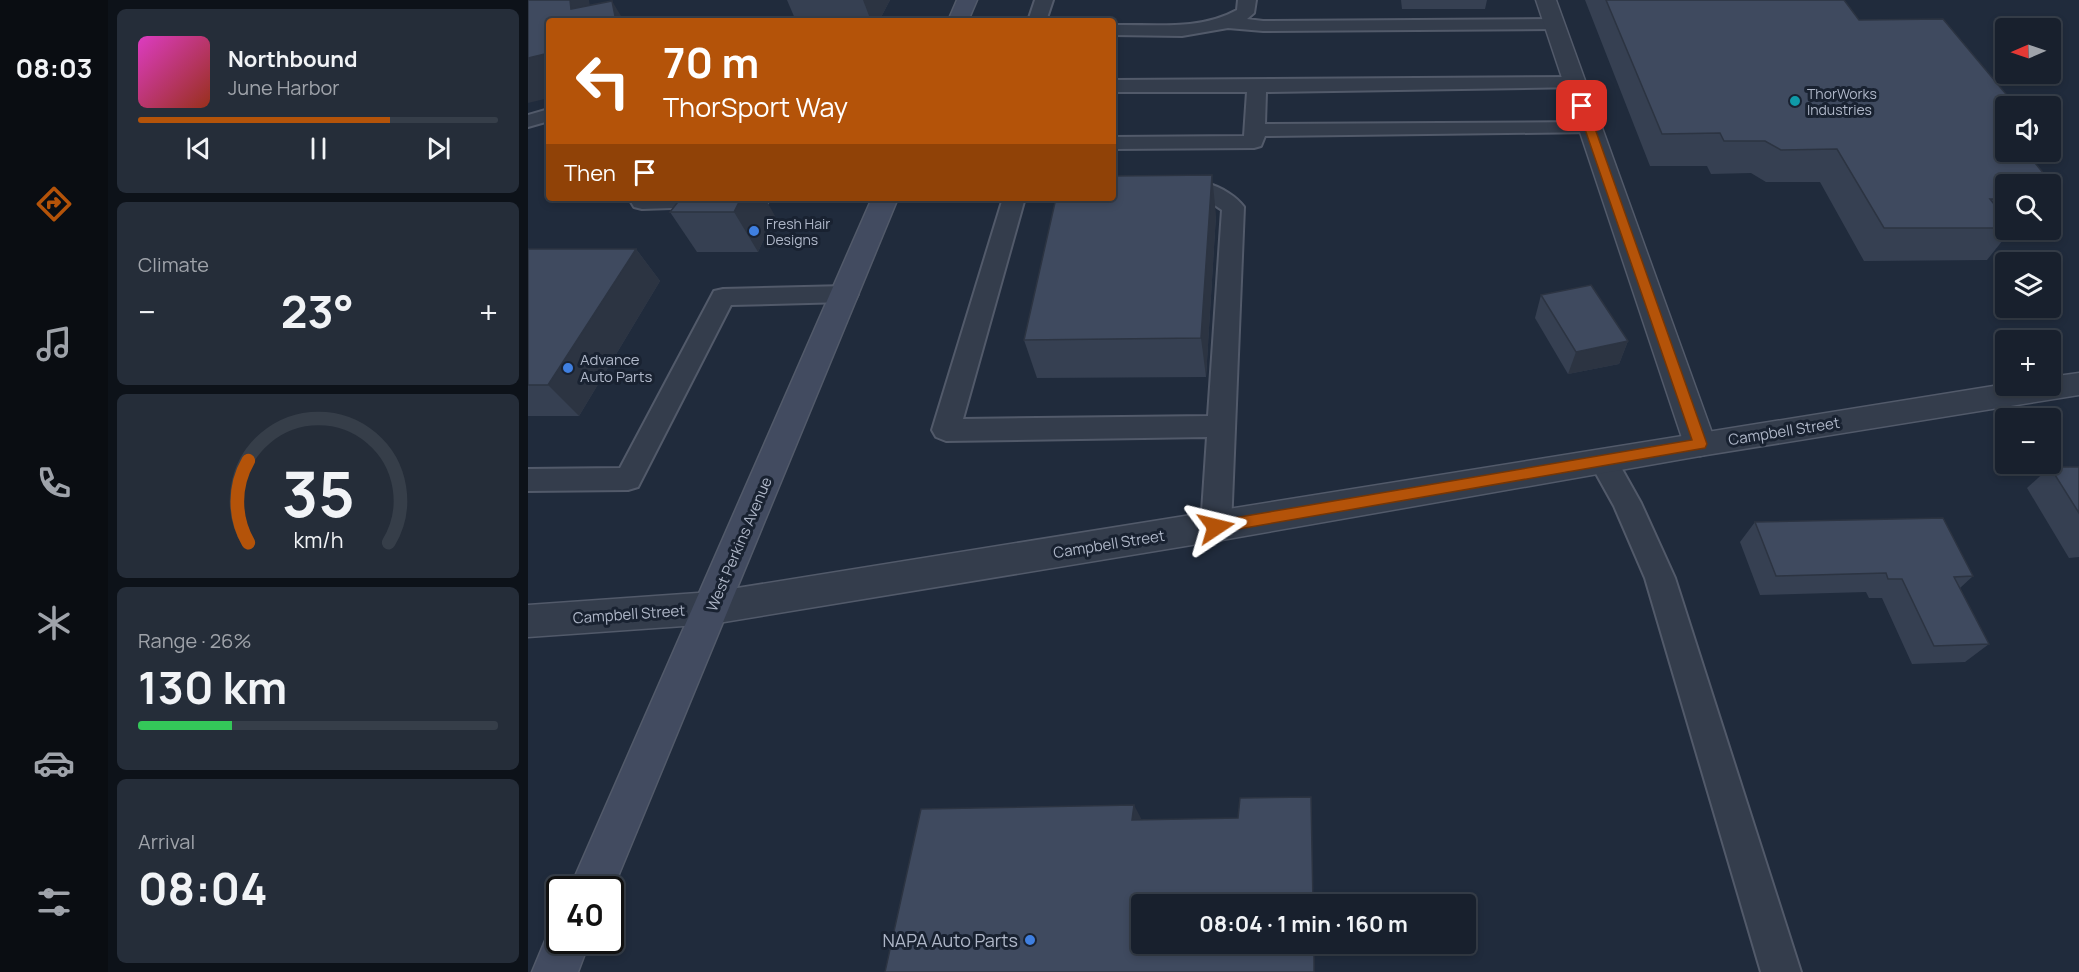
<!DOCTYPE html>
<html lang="en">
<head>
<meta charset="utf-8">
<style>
  :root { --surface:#18202d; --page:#252d39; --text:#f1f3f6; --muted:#9fa3aa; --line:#363e49; --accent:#b45309 }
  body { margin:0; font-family:Manrope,sans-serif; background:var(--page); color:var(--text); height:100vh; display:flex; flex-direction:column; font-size:22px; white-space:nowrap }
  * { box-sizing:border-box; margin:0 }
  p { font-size:20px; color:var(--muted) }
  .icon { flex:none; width:33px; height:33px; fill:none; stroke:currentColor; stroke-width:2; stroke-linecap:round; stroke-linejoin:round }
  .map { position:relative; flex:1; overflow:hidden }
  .details { display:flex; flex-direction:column; gap:9px; padding:9px; background:#0d1219; width:420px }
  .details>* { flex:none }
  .banner { position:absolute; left:18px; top:18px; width:570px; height:183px; border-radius:6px; box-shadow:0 3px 9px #0003,0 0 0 2px var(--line); background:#b45309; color:#fff; overflow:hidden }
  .needle { width:39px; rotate:268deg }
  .tools { position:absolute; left:1467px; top:18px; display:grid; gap:12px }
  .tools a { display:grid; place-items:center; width:66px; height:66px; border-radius:6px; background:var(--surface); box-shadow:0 3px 9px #0003,0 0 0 2px var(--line); font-size:30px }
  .speed { position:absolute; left:18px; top:876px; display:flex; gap:12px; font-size:30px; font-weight:700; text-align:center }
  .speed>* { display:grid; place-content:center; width:78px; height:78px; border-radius:50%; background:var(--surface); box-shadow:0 3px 9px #0003,0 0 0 2px var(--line); line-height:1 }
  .speed .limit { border:3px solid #111; border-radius:9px; background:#fff; color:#111 }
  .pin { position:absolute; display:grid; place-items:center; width:51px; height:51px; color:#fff; margin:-26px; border-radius:12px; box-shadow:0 3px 9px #0006 }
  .me { position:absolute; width:66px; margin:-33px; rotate:80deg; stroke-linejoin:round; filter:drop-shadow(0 0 4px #0008) }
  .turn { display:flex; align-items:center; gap:21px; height:126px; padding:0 18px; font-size:27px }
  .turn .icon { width:78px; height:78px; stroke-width:2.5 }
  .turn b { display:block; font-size:42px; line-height:51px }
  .then { display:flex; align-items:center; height:57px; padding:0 18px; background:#0003; gap:12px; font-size:22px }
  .big { font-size:45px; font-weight:700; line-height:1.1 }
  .details .tile { flex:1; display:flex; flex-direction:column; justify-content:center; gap:9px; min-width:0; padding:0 21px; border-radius:9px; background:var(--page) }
  .details .dial { align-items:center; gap:0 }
  .dial svg { height:156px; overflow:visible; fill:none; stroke:var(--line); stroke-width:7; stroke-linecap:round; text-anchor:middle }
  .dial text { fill:var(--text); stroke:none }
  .song { display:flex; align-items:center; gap:18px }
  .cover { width:72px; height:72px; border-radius:9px; background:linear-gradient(135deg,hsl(310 70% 55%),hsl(10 70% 35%)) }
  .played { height:6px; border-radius:3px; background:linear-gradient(90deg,var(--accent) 70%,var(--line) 70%) }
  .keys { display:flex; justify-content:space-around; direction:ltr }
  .heat { display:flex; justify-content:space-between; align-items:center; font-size:33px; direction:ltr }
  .charge { height:9px; border-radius:4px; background:linear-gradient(90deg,#34c759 26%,var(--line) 0) }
  .trip { position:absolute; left:603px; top:894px; width:345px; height:60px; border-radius:6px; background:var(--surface); box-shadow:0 3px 9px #0003,0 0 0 2px var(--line); font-weight:700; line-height:60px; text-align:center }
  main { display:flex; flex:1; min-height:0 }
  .dock { display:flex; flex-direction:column; width:108px; justify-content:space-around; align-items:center; background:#0a0d12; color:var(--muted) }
  .dock .icon { width:42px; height:42px }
  .dock .active { color:var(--accent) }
  .dock b { font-size:27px; color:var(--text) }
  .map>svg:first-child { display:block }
</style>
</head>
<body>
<main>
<nav class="dock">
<b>08:03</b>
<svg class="icon active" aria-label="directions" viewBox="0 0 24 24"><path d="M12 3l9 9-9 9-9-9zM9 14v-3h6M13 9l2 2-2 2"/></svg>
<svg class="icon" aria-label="music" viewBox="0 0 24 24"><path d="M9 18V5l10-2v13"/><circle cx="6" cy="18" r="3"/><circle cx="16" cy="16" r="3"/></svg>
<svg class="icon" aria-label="phone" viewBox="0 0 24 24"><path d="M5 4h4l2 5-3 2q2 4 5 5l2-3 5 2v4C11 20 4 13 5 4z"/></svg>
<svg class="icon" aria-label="climate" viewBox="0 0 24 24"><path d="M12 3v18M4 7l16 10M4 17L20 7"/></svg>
<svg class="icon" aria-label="car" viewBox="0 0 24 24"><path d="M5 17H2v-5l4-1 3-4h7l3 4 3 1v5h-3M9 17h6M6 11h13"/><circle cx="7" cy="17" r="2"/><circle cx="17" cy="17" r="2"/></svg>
<svg class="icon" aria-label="filters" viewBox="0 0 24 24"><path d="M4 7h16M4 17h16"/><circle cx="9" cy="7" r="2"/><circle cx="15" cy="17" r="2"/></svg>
</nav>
<section class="details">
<div class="tile">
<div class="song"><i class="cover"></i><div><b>Northbound</b><p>June Harbor</p></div></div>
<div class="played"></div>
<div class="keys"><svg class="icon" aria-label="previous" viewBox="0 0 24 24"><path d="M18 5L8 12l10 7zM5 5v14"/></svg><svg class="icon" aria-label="pause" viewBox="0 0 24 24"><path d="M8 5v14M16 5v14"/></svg><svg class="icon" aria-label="next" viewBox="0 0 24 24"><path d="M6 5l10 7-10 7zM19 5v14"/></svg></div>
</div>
<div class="tile"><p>Climate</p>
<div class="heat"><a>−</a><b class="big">23°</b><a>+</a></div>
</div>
<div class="tile dial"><svg viewBox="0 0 100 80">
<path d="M14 69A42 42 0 1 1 86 69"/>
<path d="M14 69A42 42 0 0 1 14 27" stroke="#b45309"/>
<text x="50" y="56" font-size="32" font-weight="700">35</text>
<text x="50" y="72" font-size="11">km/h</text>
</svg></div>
<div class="tile"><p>Range · 26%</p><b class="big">130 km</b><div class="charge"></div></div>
<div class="tile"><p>Arrival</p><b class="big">08:04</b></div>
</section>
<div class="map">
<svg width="1551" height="972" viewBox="0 0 1551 972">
  <rect width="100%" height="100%" fill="#202b3c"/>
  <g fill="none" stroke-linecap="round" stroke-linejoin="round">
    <defs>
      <g id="service">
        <path d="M 507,0 L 525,0 L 518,21 L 500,21 Z"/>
        <path d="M 710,0 L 728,0 L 726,13 L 719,19 L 735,21 L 1026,19 L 1032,20 L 1035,24 L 1032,28 L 1026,29 L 735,31 L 700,28 L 654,36 L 585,35 L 585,25 C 626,24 671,31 709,10 Z"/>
        <path d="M 1047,77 L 1054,79 L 1057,83 L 1054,87 L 738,92 L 737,124 L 1062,122 L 1069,124 L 1072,128 L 1069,132 L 737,136 L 733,146 L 726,148 L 585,149 L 585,137 L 716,136 L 719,92 L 585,92 L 585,80 Z"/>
        <path d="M 21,109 L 21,121 L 0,127 L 0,115 Z"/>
        <path d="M 681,184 C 693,187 709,197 716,207 L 703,527 L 698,536 L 688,539 L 678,536 L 673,527 L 679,437 L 418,441 L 408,437 L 404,430 L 475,198 L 497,198 L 435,419 L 680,416 L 694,210 L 676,198 L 585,199 L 582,198 L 585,198 L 585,185 Z"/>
        <path d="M 106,198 L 242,198 L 239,203 L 231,205 L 114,209 L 106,207 L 103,202 Z"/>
        <path d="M 318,286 L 327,288 L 330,294 L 327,300 L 318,302 L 203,305 L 110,487 L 100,490 L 0,491 L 0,469 L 92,468 L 186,291 L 195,289 Z"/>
        <path d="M 1075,450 L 1085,453 L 1113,503 L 1147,578 L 1273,972 L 1233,972 L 1117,578 L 1086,506 L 1061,461 L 1065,453 Z"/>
      </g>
      <path id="minor" d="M 1008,0 L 1028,0 L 1188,444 L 1183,453 L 1172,456 L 1161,453 L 1156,444 Z"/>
      <path id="tertiary" d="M 1551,373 L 1551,395 L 1172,456 L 688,541 L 184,624 L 0,637 L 0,605 L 184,592 L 1478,384 L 1522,386 L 1522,377 Z"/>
      <g id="secondary">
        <path d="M 429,0 L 449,0 L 440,21 L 420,21 Z"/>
        <path d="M 344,198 L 370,198 L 82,896 L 82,890 L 41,890 Z"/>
        <path d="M 32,921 L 32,940 L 62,940 L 50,972 L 4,972 L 24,924 Z"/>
      </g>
    </defs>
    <!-- service casing -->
    <use href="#service" stroke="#525a6a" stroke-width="4"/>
    <!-- minor casing -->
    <use href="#minor" stroke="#525a6a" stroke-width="3"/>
    <!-- tertiary casing -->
    <use href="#tertiary" stroke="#525a6a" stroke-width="3"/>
    <!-- secondary casing -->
    <use href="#secondary" stroke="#525a6a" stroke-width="3"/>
    <!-- service -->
    <use href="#service" fill="#343d4c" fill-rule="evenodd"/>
    <!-- minor -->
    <use href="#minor" fill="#343d4c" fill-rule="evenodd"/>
    <!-- tertiary -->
    <use href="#tertiary" fill="#343d4c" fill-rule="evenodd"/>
    <!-- secondary -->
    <use href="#secondary" fill="#424b60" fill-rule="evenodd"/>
  </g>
  <!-- wall -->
  <g fill="#364052">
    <path d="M 259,0 L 362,0 L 351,21 L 268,21 Z"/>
    <path d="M 873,0 L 959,0 L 957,9 L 874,9 Z"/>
    <path d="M 1057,0 L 1316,0 L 1331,20 L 1478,106 L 1478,152 L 1521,180 L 1517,184 L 1478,184 L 1478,217 L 1477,218 L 1478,230 L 1483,230 L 1459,260 L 1336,261 L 1292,182 L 1238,182 L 1223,173 L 1183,174 L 1179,166 L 1122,166 Z"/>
    <path d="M 153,198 L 247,216 L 230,252 L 169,252 L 142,212 Z"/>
    <path d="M 688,215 L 678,377 L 509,378 L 496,340 Z"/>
    <path d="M 0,249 L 108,249 L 132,281 L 51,416 L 0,416 Z"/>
    <path d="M 1013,295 L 1100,341 L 1091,364 L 1040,374 L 1007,318 Z"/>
    <path d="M 1522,467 L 1551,467 L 1551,557 L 1541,558 L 1499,488 Z"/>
    <path d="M 1227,522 L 1445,576 L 1432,588 L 1461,644 L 1437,662 L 1384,664 L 1354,598 L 1341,598 L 1338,592 L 1232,595 L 1212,542 Z"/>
  </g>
  <!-- shaded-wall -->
  <g fill="#2c3442">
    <path d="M 42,0 L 61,0 L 64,21 L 43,9 Z"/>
    <path d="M 335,0 L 362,0 L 351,21 L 343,21 Z"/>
    <path d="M 84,1 L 96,21 L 88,21 Z"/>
    <path d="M 21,53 L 21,98 L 0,103 L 0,58 Z"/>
    <path d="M 684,175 L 688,215 L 678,377 L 673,338 Z"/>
    <path d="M 213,198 L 237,198 L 247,216 L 230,252 L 206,212 Z"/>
    <path d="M 108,249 L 132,281 L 51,416 L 20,385 Z"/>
    <path d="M 1100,341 L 1091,364 L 1040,374 L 1048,352 Z"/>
    <path d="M 606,805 L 616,824 L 604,820 Z"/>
  </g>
  <!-- building -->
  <g fill="#3f4a5f" stroke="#2c3442" stroke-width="1.5">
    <path d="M 0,0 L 42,0 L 43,9 L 84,1 L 88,21 L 21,21 L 21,53 L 0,58 Z"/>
    <path d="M 1078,0 L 1316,0 L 1331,20 L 1415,19 L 1488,106 L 1478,106 L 1478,118 L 1471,119 L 1478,126 L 1478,152 L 1498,152 L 1521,180 L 1478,180 L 1481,184 L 1478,184 L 1478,199 L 1462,199 L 1478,219 L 1478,228 L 1356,228 L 1309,149 L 1253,150 L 1237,141 L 1196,141 L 1192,133 L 1134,134 Z"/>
    <path d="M 684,175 L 673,338 L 496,340 L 528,198 L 585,198 L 585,176 Z"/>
    <path d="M 153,198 L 213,198 L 206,212 L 142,212 Z"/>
    <path d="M 0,249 L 108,249 L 20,385 L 0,385 Z"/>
    <path d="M 1063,285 L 1100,341 L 1048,352 L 1013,295 Z"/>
    <path d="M 1522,467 L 1551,467 L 1551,513 Z"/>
    <path d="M 1415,518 L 1445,576 L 1426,577 L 1461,644 L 1406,646 L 1374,579 L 1360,579 L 1358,573 L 1248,576 L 1227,522 Z"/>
    <path d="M 783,797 L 785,904 L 614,904 L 614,944 L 786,944 L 786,972 L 357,972 L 393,809 L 606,805 L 604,820 L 710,818 L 712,798 Z"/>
  </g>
  <!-- route -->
  <path fill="#b45309" stroke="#753606" stroke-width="1.5" d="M 1051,104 L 1059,106 L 1179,444 L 1177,448 L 688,533 L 683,531 L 681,527 L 683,523 L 688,521 L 1164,440 L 1049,106 Z"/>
  <!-- markers -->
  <circle fill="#0f9aa8" stroke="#192231" stroke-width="2" cx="1267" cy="101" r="6"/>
  <g fill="#3f7fe0" stroke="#192231" stroke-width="2">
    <circle cx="226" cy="231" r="6"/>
    <circle cx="40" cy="368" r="6"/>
    <circle cx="502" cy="940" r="6"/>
  </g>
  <g text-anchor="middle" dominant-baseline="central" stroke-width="6" stroke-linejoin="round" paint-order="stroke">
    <!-- far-poi labels -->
    <g font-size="14" fill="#afb7c8" stroke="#192231" text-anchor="start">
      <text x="1279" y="93">ThorWorks<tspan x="1279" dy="16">Industries</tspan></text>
      <text x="238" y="223">Fresh Hair<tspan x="238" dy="16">Designs</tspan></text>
    </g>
    <!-- poi labels -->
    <g font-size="15" fill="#afb7c8" stroke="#192231" text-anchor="start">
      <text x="52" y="359">Advance<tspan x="52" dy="17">Auto Parts</tspan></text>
    </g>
    <!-- street labels -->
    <g font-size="15" fill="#afb7c8" stroke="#192231">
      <text transform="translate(1256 431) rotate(-9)">Campbell Street</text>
      <text transform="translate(211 544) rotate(-67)">West Perkins Avenue</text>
      <text transform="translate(581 544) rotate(-9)">Campbell Street</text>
      <text transform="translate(101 614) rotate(-4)">Campbell Street</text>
    </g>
    <!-- near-poi labels -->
    <g font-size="18" fill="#afb7c8" stroke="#192231" text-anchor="end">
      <text x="490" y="940">NAPA Auto Parts</text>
    </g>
  </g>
</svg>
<div class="tools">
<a><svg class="needle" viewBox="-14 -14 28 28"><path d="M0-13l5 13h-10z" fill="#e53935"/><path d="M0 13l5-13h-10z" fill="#9fa3aa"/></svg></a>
<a><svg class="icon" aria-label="sound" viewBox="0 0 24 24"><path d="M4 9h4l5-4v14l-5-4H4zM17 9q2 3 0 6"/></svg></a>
<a><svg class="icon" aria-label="search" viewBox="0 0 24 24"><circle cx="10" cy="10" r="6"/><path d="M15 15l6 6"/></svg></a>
<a><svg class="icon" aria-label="layers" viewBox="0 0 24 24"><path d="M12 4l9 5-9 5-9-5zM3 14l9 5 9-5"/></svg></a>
<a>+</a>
<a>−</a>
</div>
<div class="speed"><div class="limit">40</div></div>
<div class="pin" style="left:1054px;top:106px;background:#d93025"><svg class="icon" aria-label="arrive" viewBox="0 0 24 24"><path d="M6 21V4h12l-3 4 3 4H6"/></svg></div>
<svg class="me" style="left:688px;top:527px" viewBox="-20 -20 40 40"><path d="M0-17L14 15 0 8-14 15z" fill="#b45309" stroke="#fff" stroke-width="4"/></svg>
<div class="trip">08:04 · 1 min · 160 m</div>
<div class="banner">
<div class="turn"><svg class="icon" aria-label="left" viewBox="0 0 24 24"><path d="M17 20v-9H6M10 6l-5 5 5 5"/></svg><div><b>70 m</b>ThorSport Way</div></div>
<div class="then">Then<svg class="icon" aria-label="arrive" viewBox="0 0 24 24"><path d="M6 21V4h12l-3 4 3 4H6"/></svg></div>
</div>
</div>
</main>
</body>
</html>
